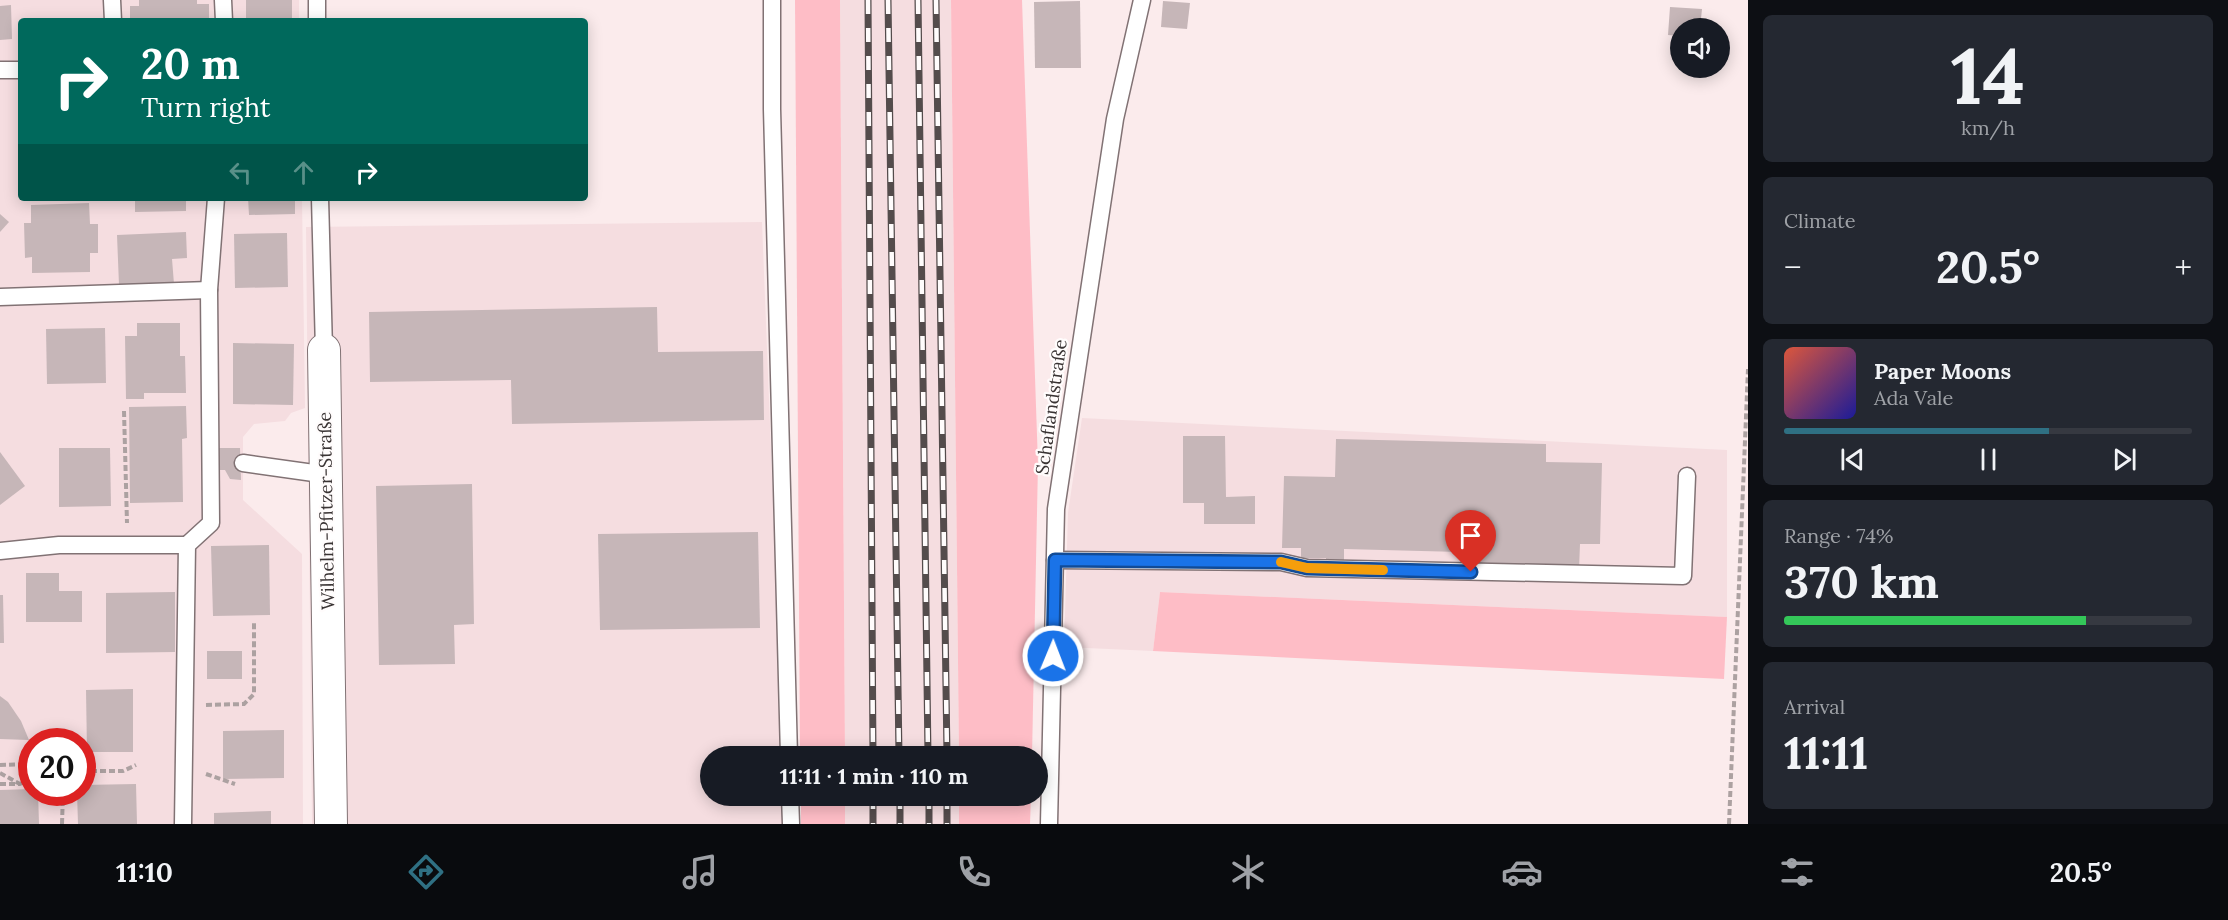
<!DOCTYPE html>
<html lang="en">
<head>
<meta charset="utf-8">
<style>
  :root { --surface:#171b24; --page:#242831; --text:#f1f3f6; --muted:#9ea1a6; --line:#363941; --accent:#2f7083 }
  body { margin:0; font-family:Lora,serif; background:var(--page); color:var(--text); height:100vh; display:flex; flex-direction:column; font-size:22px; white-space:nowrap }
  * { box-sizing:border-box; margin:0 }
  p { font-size:20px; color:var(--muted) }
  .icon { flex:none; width:33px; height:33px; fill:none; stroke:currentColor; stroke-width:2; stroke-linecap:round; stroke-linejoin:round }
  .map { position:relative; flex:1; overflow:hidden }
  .details { display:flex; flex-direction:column; gap:15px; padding:15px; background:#0d0f14; width:480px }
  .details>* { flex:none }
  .hud { position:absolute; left:18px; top:18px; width:570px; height:183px; border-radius:6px; box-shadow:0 3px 15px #0003; background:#00695c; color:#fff; overflow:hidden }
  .tools { position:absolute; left:1670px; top:18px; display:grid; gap:12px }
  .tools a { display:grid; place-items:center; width:60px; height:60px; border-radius:50%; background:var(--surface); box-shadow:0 3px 15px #0003; font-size:30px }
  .speed { position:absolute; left:18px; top:728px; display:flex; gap:12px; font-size:30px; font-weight:700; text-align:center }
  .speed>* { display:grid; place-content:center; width:78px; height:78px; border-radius:50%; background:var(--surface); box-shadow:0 3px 15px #0003; line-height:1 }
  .speed .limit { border:9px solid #d22; background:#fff; color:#111 }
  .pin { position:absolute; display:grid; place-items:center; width:51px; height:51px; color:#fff; margin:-62px -26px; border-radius:50% 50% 50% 0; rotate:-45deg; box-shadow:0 0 6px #0007 }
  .pin .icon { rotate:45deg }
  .me { position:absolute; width:66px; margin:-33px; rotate:1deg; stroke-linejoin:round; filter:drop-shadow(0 0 4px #0008) }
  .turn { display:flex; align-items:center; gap:21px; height:126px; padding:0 24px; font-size:27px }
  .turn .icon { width:78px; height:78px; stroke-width:2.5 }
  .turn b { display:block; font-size:42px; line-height:51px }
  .lanes { display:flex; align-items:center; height:57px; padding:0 24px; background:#0003; justify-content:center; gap:30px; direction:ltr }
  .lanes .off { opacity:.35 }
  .big { font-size:45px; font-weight:800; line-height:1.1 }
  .details .widget { flex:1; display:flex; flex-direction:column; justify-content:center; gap:9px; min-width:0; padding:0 21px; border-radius:9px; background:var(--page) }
  .details .dial { align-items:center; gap:0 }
  .dial b { font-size:78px; line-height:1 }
  .song { display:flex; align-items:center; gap:18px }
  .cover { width:72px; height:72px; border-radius:9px; background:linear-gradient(135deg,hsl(10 70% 55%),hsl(240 70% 35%)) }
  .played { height:6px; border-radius:3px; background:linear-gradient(90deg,var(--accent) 65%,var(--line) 65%) }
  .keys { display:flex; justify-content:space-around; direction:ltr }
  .heat { display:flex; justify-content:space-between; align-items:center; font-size:33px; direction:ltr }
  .charge { height:9px; border-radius:4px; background:linear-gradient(90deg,#34c759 74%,var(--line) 0) }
  .trip { position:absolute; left:700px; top:746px; width:348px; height:60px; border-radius:30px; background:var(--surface); box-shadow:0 3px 15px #0003; font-weight:800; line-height:60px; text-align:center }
  .tab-bar { display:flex; height:96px; justify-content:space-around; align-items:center; background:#090b0e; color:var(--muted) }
  .tab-bar .icon { width:42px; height:42px }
  .tab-bar .active { color:var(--accent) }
  .tab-bar b { font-size:27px; color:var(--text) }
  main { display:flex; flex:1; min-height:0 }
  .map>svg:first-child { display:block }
</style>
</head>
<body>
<main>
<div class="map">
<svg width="1748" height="824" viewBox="0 0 1748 824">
  <rect width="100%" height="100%" fill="#fbebec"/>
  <!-- built -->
  <g fill="#f5dde0" fill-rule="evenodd">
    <path d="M 0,0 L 299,0 L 299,21 L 21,21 L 21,198 L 302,198 L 305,408 L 291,413 L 285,421 L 254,424 L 243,437 L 243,500 L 302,554 L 303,824 L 0,824 ZM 32,741 L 82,741 L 82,792 L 32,792 Z"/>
    <path d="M 840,0 L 951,0 L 959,756 L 845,756 Z"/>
    <path d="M 762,222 L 783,756 L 711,756 L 711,795 L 784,795 L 785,824 L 312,824 L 306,227 Z"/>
    <path d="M 1082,418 L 1727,450 L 1727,617 L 1160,592 L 1153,651 L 1064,647 L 1068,513 Z"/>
    <rect x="845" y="795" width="114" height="29"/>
  </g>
  <!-- green -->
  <g fill="#febdc6">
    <path d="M 795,0 L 840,0 L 845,756 L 800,756 Z"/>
    <path d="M 951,0 L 1022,0 L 1038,464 L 1032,756 L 959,756 Z"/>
    <path d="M 1160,592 L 1727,617 L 1724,679 L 1153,651 Z"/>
    <rect x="801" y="795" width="44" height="29"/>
    <path d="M 959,795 L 1031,795 L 1030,824 L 959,824 Z"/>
  </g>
  <!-- building -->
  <g fill="#c6b6b8">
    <path d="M 139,0 L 197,0 L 197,4 L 209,4 L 209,21 L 130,21 L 130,6 L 139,6 Z"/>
    <rect x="246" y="0" width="46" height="21"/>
    <path d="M 1080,1 L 1081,68 L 1035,68 L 1034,2 Z"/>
    <path d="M 1163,1 L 1190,3 L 1187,29 L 1161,27 Z"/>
    <path d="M 11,5 L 12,39 L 0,40 L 0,6 Z"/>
    <path d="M 1670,7 L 1702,9 L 1700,28 L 1680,28 L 1680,36 L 1668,35 Z"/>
    <path d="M 135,198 L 186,198 L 186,211 L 135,212 Z"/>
    <path d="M 248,198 L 295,198 L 295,214 L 249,215 Z"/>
    <path d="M 89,203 L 90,224 L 98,224 L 98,253 L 90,253 L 90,272 L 32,273 L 32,257 L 25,258 L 24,223 L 31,223 L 31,205 Z"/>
    <path d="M 0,214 L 9,222 L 0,232 Z"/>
    <path d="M 186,232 L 187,258 L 172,259 L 174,284 L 119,285 L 117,235 Z"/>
    <path d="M 287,233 L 288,287 L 235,288 L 234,234 Z"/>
    <path d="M 657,307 L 658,352 L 763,351 L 764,420 L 512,424 L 511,380 L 370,382 L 369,312 Z"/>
    <path d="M 137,323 L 180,323 L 180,356 L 185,356 L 186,393 L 144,393 L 144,399 L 126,399 L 125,336 L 137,336 Z"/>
    <path d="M 105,328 L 106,383 L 47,384 L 46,329 Z"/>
    <path d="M 233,343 L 294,344 L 293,405 L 233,404 Z"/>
    <path d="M 186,406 L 187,438 L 182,439 L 183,502 L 130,503 L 129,407 Z"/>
    <path d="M 1183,436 L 1225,436 L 1226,497 L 1255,496 L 1255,524 L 1204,524 L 1204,503 L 1183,503 Z"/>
    <path d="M 1336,439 L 1546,444 L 1546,462 L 1602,463 L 1600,544 L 1580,544 L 1579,569 L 1460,566 L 1460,552 L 1344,549 L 1344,565 L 1326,565 L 1326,558 L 1301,558 L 1301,548 L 1282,548 L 1284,476 L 1335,477 Z"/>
    <path d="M 59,448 L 110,448 L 111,506 L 59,507 Z"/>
    <path d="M 219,448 L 240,448 L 241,480 L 230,479 L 225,470 L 219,470 Z"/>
    <path d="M 0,452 L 25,486 L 0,505 Z"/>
    <path d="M 472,484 L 474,624 L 454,625 L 455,664 L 379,665 L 376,486 Z"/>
    <path d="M 758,532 L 760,628 L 600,630 L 598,534 Z"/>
    <path d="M 269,545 L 270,615 L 213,616 L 211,546 Z"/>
    <path d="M 26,573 L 59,573 L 59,591 L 82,591 L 82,622 L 26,622 Z"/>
    <path d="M 175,592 L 175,652 L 106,653 L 106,593 Z"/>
    <path d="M 0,595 L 3,595 L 4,643 L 0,643 Z"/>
    <rect x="207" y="651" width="35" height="28"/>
    <path d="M 133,689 L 133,752 L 87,752 L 86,690 Z"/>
    <path d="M 0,696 L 8,702 L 21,721 L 29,740 L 0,739 Z"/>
    <path d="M 284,730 L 284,778 L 223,779 L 223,731 Z"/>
    <path d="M 136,784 L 137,824 L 78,824 L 77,792 L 82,792 L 82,785 Z"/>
    <path d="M 32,789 L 32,792 L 38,792 L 39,824 L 0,824 L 0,790 Z"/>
    <path d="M 271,811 L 271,824 L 214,824 L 214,813 Z"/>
  </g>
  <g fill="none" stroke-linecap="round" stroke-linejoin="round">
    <defs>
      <g id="service">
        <path d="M 112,0 L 113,21"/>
        <path d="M 223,0 L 224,21"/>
        <path d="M 317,0 L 317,21"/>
        <path d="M 772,0 L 772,109 L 789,756"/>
        <path d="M 0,70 L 21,70"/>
        <path d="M 320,198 L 324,350"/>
        <path d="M 0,297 L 209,290"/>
        <path d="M 243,463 L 328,475"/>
        <path d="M 0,551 L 59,545 L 187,545"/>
        <path d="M 1055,560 L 1281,562 L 1307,568 L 1683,576 L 1687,476"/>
        <path d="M 790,795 L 791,824"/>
        <path d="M 183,824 L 187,545 L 211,523 L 209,290 L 216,198"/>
        <path d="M 1049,824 L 1056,509 L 1115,119 L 1142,0"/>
      </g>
      <path id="minor" d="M 324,350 L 331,824"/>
    </defs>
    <!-- service casing -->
    <use href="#service" stroke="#817274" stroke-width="19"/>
    <!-- minor casing -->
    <use href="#minor" stroke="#817274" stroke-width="34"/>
    <!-- path -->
    <g stroke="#aca1a1" stroke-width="4" stroke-dasharray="6 3" stroke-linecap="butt">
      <path d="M 124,411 L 127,523"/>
      <path d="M 206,705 L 244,704 L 254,694 L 254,623"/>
      <path d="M 0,765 L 32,764"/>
      <path d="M 82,771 L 123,771 L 136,765"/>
      <path d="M 0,773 L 20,784"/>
      <path d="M 206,774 L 235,784"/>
      <path d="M 0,784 L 20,784 L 32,779"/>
      <path d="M 62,824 L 63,792"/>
      <path d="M 1729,824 L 1748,369"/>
    </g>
    <!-- service -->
    <use href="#service" stroke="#fff" stroke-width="16"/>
    <!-- minor -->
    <use href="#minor" stroke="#fff" stroke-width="32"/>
    <defs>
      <g id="rail">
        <path d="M 868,0 L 873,756"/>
        <path d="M 888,0 L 899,756"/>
        <path d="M 918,0 L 928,756"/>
        <path d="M 936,0 L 947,756"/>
        <path d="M 873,795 L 873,824"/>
        <path d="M 900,795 L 900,824"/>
        <path d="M 929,795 L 929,824"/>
        <path d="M 947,795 L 947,824"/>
      </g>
    </defs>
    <!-- rail casing -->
    <use href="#rail" stroke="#544c4c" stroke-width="7"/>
    <!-- rail -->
    <use href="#rail" stroke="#fffcfc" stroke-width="4.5" stroke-dasharray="14" stroke-linecap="butt"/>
  </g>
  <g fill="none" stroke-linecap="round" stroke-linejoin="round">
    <defs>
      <path id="route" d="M 1053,656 L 1055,560 L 1281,562 L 1307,568 L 1471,572"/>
    </defs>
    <!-- route casing -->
    <use href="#route" stroke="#114b97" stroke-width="15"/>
    <!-- route -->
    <use href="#route" stroke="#1a73e8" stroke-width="10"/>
    <!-- slow -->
    <path stroke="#f59e0b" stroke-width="10" d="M 1281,562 L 1307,568 L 1383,570"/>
  </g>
  <g text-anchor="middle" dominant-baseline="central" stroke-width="4.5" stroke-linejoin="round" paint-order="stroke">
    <!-- street labels -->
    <g font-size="18" fill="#3a3434" stroke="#fffcfc">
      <text transform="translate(1051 407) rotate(-82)">Schaflandstraße</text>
      <text transform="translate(326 511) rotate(-91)">Wilhelm-Pfitzer-Straße</text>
    </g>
  </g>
</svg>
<div class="tools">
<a><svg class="icon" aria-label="sound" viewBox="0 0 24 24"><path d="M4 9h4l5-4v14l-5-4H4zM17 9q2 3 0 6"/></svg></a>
</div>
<div class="speed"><div class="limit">20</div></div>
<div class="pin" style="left:1471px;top:572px;background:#d93025"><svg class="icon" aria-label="arrive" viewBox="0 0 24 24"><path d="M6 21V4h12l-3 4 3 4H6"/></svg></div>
<svg class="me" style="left:1053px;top:656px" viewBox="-20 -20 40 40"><circle r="17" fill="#1a73e8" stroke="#fff" stroke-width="3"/><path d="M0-11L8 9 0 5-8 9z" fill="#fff"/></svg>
<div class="trip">11:11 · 1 min · 110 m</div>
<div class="hud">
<div class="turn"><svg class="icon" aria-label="right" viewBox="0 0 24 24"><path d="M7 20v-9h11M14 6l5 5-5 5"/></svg><div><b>20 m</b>Turn right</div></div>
<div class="lanes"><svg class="icon off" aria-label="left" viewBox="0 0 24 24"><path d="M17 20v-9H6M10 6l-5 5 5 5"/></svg><svg class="icon off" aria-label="ahead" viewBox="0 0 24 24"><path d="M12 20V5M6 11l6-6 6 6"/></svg><svg class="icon" aria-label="right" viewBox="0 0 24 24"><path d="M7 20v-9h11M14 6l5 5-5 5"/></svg></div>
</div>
</div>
<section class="details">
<div class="widget dial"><b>14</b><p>km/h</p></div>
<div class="widget"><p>Climate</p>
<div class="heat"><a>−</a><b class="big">20.5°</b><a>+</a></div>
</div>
<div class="widget">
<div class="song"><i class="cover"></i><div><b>Paper Moons</b><p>Ada Vale</p></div></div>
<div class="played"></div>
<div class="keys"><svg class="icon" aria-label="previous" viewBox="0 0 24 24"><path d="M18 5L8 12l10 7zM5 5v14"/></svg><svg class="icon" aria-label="pause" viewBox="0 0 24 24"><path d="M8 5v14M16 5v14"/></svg><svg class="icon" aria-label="next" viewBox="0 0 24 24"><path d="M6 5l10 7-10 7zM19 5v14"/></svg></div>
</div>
<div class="widget"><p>Range · 74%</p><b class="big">370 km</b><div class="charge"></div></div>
<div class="widget"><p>Arrival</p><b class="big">11:11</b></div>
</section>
</main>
<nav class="tab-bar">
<b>11:10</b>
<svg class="icon active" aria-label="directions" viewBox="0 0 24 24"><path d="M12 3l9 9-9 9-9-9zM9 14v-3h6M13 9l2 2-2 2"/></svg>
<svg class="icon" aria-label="music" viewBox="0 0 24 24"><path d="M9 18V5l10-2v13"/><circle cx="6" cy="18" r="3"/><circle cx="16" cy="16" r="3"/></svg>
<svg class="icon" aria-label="phone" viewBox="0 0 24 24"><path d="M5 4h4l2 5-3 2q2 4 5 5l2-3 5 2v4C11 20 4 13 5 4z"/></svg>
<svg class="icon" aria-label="climate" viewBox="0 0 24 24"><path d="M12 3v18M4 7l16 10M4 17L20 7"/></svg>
<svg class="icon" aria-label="car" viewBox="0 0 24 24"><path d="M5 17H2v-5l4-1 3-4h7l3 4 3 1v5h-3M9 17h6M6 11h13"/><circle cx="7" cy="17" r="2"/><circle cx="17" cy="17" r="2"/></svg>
<svg class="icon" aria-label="filters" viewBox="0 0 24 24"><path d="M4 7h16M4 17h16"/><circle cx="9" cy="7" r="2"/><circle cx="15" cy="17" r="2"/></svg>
<b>20.5°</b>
</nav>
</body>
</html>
